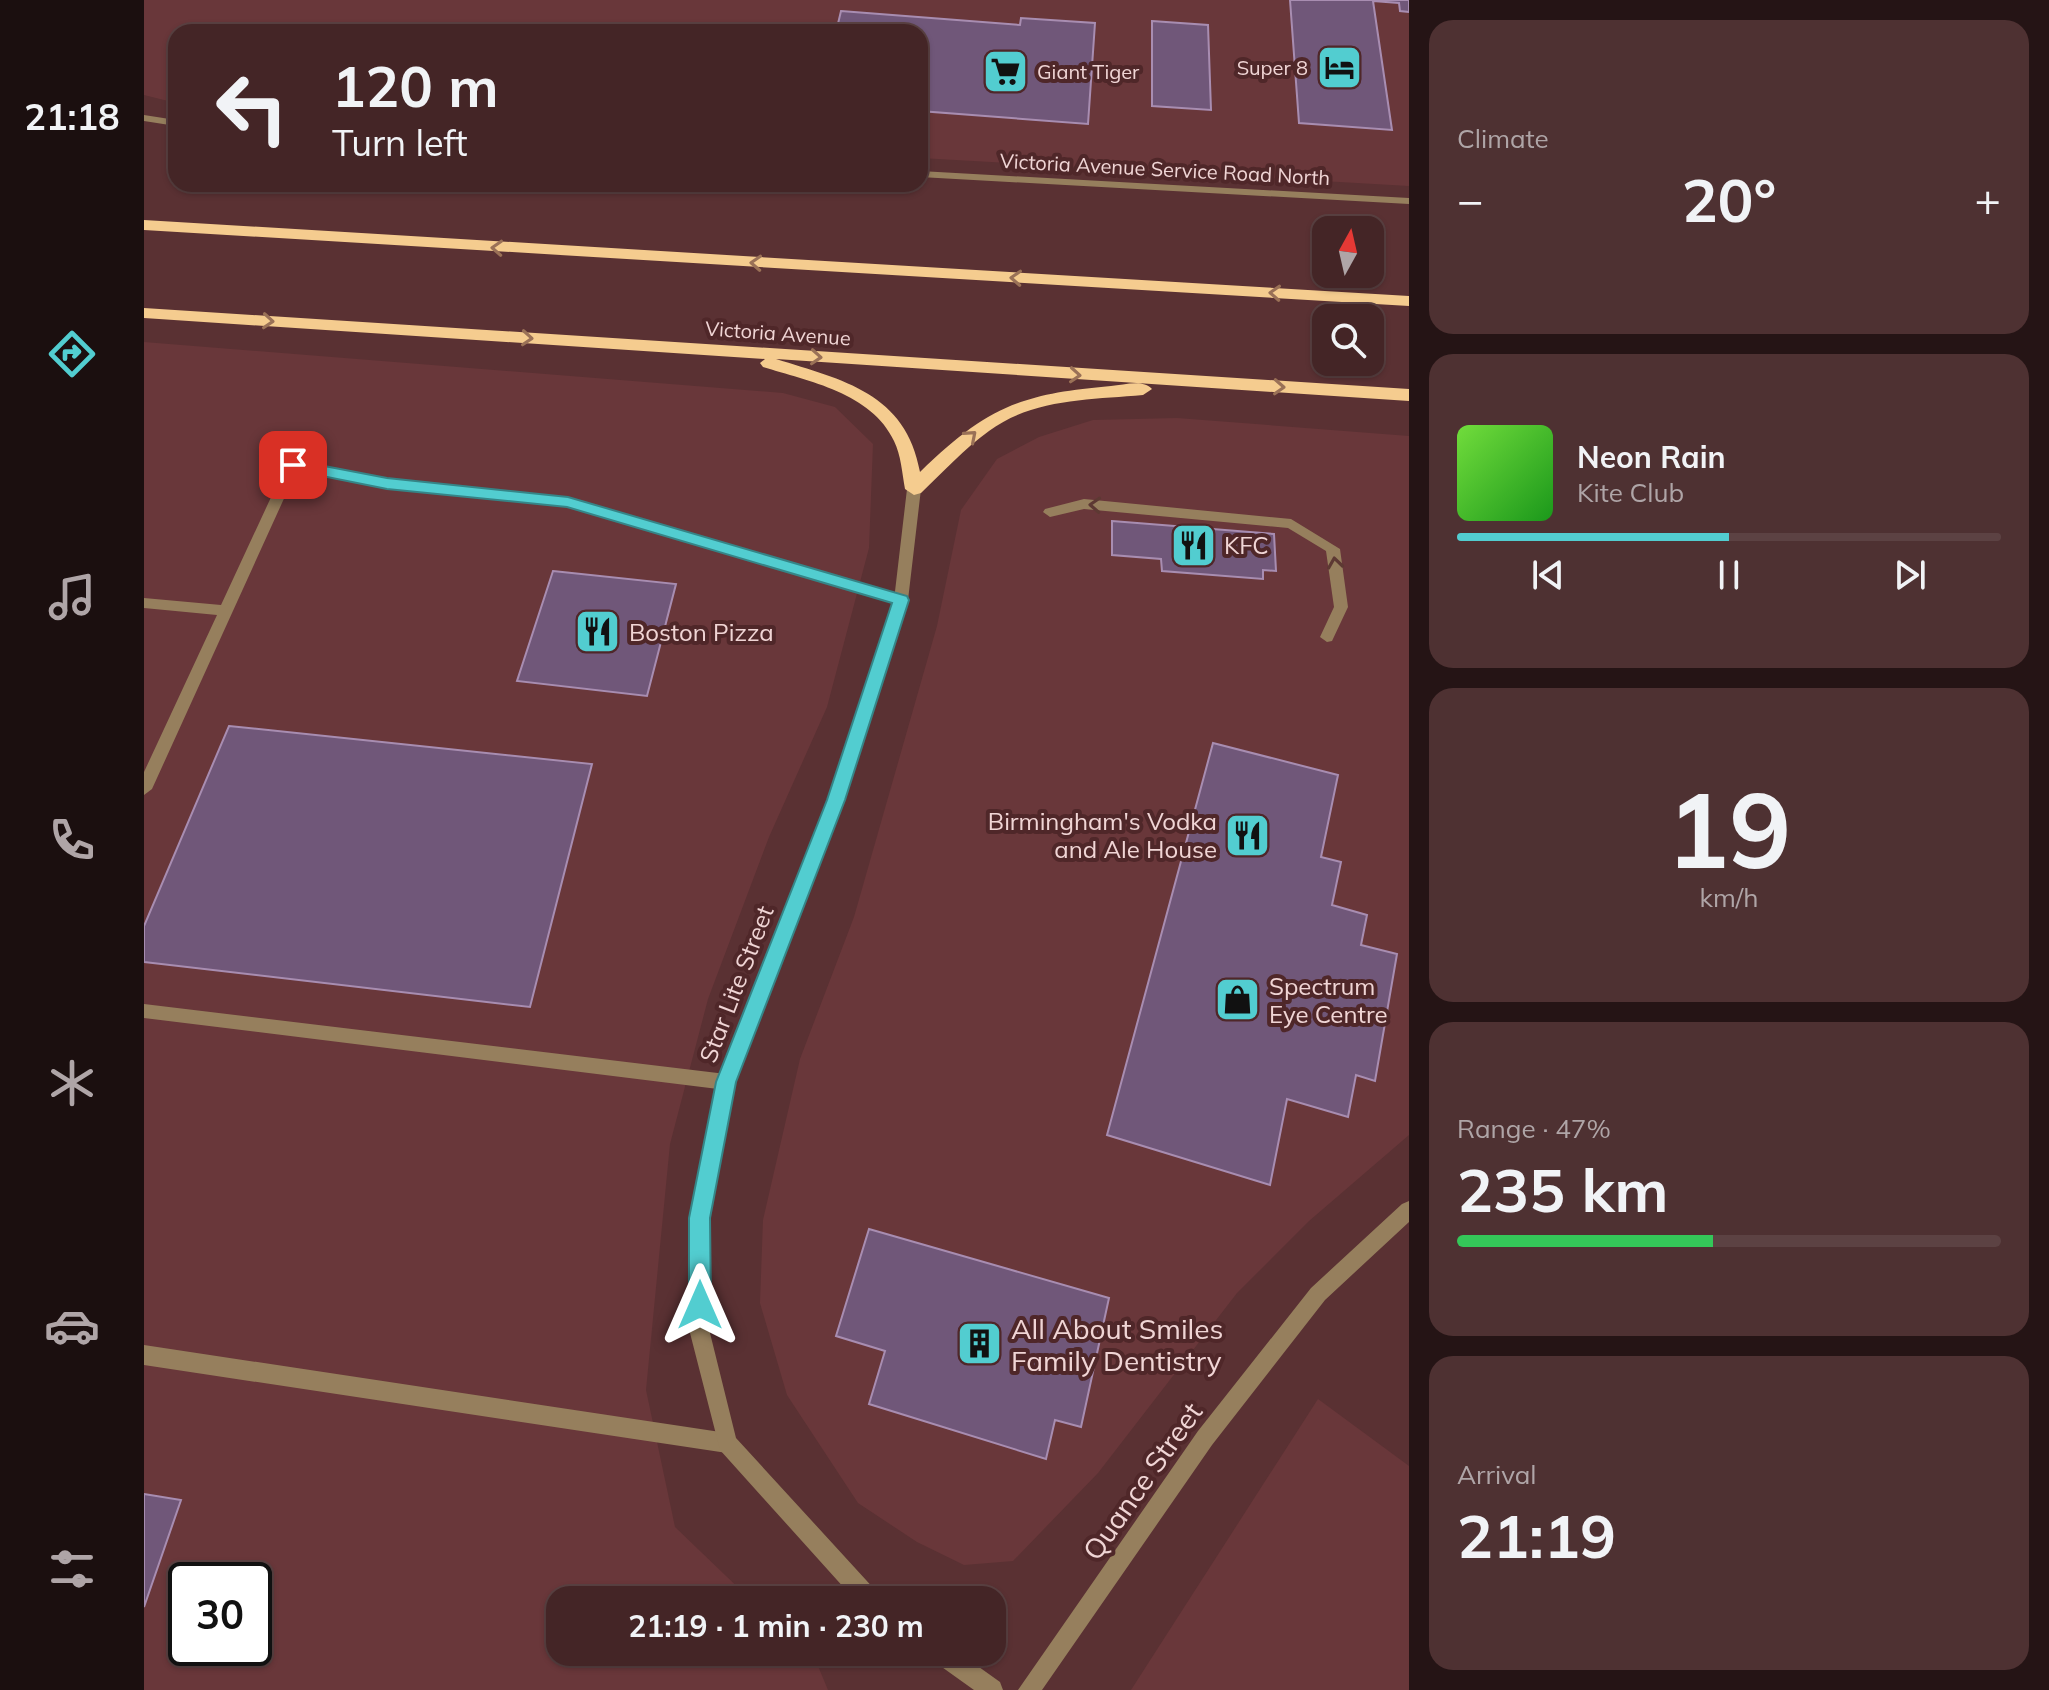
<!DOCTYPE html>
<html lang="en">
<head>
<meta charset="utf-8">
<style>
  :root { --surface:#442526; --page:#4e3132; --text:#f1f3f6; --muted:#afa5a7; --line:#5c4243; --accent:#52cdd0 }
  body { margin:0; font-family:Mulish,sans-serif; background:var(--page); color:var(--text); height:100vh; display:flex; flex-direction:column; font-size:30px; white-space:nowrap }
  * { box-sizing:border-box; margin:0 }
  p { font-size:26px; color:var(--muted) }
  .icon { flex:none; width:44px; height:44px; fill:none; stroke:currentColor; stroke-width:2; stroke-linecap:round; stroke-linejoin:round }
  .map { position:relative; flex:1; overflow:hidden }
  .drawer { display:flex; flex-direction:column; gap:20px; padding:20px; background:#251415; width:640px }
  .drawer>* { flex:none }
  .guide { position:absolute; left:24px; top:24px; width:760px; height:168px; border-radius:24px; box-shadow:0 2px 6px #0004,0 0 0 2px var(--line); background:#442526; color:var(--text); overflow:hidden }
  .needle { width:52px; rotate:8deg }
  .controls { position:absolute; left:1168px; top:216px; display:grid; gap:16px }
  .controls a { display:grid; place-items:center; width:72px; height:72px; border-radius:16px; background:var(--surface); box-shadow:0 2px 6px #0004,0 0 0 2px var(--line); font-size:40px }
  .speed { position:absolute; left:24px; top:1562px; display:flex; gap:16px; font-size:40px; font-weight:700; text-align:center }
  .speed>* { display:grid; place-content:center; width:104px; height:104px; border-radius:50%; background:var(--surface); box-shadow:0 2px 6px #0004,0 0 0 2px var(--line); line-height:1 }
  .speed .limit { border:4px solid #111; border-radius:12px; background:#fff; color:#111 }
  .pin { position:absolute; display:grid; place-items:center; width:68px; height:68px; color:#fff; margin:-34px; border-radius:16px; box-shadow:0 4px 12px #0006 }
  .me { position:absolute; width:88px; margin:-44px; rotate:0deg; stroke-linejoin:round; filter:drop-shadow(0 0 6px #0008) }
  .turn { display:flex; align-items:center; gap:28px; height:168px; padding:0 32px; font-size:36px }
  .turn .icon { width:104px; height:104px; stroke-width:2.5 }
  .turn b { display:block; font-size:56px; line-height:68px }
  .big { font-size:60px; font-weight:700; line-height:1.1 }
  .drawer .card { flex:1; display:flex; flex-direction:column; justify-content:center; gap:12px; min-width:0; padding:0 28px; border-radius:24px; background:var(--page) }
  .drawer .dial { align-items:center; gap:0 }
  .dial b { font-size:104px; line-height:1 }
  .song { display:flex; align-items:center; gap:24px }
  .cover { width:96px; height:96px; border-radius:12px; background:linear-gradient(135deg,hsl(100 70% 55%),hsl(120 70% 35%)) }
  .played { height:8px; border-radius:4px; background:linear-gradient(90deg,var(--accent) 50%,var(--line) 50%) }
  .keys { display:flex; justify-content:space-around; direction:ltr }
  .heat { display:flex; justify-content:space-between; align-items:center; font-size:44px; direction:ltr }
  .charge { height:12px; border-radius:6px; background:linear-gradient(90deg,#34c759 47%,var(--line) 0) }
  .trip { position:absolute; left:402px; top:1586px; width:460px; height:80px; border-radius:24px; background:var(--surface); box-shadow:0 2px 6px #0004,0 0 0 2px var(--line); font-weight:700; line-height:80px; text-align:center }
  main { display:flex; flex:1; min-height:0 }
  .dock { display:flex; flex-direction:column; width:144px; justify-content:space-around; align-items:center; background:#1b0f0f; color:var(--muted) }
  .dock .icon { width:56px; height:56px }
  .dock .active { color:var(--accent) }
  .dock b { font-size:36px; color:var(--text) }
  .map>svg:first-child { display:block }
</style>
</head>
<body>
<main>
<nav class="dock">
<b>21:18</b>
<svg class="icon active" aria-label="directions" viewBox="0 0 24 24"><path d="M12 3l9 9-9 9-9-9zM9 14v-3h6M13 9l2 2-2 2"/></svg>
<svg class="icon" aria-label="music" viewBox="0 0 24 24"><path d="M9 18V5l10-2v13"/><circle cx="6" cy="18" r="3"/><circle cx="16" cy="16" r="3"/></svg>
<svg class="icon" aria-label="phone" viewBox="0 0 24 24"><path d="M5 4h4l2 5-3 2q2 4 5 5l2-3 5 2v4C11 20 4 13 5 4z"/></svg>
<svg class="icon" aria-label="climate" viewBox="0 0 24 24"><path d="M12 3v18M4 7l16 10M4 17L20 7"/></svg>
<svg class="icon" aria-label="car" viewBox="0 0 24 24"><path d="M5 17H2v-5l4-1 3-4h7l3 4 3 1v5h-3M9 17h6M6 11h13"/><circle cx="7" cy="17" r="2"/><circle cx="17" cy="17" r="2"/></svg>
<svg class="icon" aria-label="filters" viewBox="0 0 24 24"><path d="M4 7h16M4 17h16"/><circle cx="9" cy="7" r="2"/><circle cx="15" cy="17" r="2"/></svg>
</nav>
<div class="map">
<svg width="1265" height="1690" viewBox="0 0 1265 1690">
  <rect width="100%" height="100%" fill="#5a3133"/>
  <!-- built -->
  <g fill="#69373a" fill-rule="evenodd">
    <path d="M 0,0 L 1265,0 L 1265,186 L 776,158 L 776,32 L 32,32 L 32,102 L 24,101 L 0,95 Z"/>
    <path d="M 0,342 L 639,393 L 691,407 L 729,444 L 725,548 L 683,707 L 625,837 L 564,999 L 526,1144 L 502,1390 L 531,1527 L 607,1600 L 416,1600 L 416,1652 L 660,1652 L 674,1666 L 684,1690 L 0,1690 ZM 42,1580 L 110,1580 L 110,1648 L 42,1648 Z"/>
    <path d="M 1033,418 L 1265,436 L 1265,1135 L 1165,1221 L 1093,1293 L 954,1473 L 869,1561 L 820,1565 L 773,1542 L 714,1503 L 643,1395 L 616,1303 L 619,1220 L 656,1059 L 710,917 L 793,626 L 817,510 L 853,459 L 895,437 L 949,420 Z"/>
    <path d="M 1174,1399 L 1265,1466 L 1265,1690 L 987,1690 Z"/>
  </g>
  <!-- building -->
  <g fill="#705779" stroke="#a88db1" stroke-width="2">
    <path d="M 1146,0 L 1265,0 L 1265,12 L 1256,11 L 1255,3 L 1229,1 L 1248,130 L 1155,123 Z"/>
    <path d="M 697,11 L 876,25 L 877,18 L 951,23 L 944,124 L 776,111 L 776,32 L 692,32 Z"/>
    <path d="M 1008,21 L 1064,25 L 1067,110 L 1008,106 Z"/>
    <path d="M 968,521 L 1130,534 L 1132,571 L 1119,570 L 1119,579 L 1018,571 L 1017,559 L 968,555 Z"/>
    <path d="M 409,571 L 532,584 L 503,696 L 373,681 Z"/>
    <path d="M 85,726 L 448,764 L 386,1007 L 0,962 L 0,926 Z"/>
    <path d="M 1069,743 L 1194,775 L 1177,857 L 1197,862 L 1188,905 L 1223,915 L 1217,945 L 1253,954 L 1231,1081 L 1212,1075 L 1204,1117 L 1143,1099 L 1126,1185 L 963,1135 Z"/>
    <path d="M 725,1229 L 965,1298 L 937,1427 L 911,1420 L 902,1459 L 725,1404 L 741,1351 L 692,1336 Z"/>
    <path d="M 0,1494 L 37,1500 L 0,1607 Z"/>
  </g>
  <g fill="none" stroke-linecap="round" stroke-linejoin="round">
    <!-- service -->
    <g fill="#967f5d" fill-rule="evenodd">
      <path d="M 149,461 L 243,479 L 424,497 L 762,596 L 764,600 L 757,605 L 424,507 L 243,489 L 153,470 L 8,789 L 0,795 L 0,772 L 73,615 L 0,608 L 0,598 L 77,605 L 142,465 Z"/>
      <path d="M 940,499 L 1147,519 L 1196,549 L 1204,607 L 1188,641 L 1183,642 L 1176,637 L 1190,607 L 1182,551 L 1144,528 L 940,509 L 906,517 L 899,512 L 901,509 Z"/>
      <path d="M 0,1004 L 582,1074 L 588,1077 L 591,1082 L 588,1087 L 582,1090 L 0,1018 Z"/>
      <path d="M 0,1345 L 583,1433 L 590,1436 L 593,1443 L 590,1450 L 583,1453 L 0,1365 Z"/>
    </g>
    <!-- minor -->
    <g fill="#967f5d" fill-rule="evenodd">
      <path d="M 770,484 L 777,489 L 764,600 L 700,800 L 591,1082 L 565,1218 L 566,1333 L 592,1438 L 733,1592 L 736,1600 L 711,1600 L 576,1450 L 546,1333 L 547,1218 L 573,1082 L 684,800 L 750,600 L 763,489 Z"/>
      <path d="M 785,1652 L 814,1652 L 856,1682 L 859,1690 L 830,1690 L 788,1660 Z"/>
    </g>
    <!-- tertiary -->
    <g fill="#967f5d" fill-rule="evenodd">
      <path d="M 0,115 L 32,120 L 32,126 L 0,121 Z"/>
      <path d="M 776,171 L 1265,198 L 1265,204 L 776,177 Z"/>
      <path d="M 1265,1201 L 1265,1222 L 1181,1300 L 1068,1445 L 898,1690 L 874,1690 L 1054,1431 L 1167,1288 L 1258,1204 Z"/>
    </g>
    <!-- trunk -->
    <g fill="#f5cc8f" fill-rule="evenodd">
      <path d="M 0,220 L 1265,296 L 1265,306 L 0,230 Z"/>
      <path d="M 0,308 L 1265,389 L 1265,401 L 632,359 C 699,380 762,393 776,472 C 842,408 875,394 967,386 C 980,385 999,379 1008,389 L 999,395 C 946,400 890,398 845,431 C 820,449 799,472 777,493 L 770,495 L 761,489 C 758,473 757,455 750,441 C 728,393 664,381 619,367 L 616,363 L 621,359 L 0,318 Z"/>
    </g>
  </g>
  <!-- one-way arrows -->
  <defs><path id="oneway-chevron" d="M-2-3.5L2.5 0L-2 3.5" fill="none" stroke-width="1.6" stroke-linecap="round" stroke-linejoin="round" transform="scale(2)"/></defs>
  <g stroke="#9a7157">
    <use href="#oneway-chevron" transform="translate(353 248) rotate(-177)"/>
    <use href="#oneway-chevron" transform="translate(612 263) rotate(-177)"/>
    <use href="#oneway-chevron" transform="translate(872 278) rotate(-177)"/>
    <use href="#oneway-chevron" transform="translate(1131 293) rotate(-177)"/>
    <use href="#oneway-chevron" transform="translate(124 321) rotate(4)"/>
    <use href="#oneway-chevron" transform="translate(383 338) rotate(4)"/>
    <use href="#oneway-chevron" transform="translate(672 357) rotate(4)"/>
    <use href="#oneway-chevron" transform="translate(931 375) rotate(4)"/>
    <use href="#oneway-chevron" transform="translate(1135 387) rotate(3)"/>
    <use href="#oneway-chevron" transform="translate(827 436) rotate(-41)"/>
  </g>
  <g stroke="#5d3933">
    <use href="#oneway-chevron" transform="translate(951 505) rotate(-177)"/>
    <use href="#oneway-chevron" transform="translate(1191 563) rotate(-98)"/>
  </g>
  <!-- route -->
  <path fill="#52cdd0" stroke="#358587" stroke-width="2" d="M 149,460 L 243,478 L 424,497 L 763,596 L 765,600 L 701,800 L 592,1082 L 566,1218 L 567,1305 L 564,1312 L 556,1315 L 548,1312 L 545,1305 L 545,1218 L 572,1082 L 683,800 L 748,603 L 423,507 L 243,489 L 143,469 L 143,462 Z"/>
  <!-- icons -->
  <defs>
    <symbol id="hotel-square" viewBox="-11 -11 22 22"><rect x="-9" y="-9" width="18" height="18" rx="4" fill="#52cdd0" stroke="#4f2729"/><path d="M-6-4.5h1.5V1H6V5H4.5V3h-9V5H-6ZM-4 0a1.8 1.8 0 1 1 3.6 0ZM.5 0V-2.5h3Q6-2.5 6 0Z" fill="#111"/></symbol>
    <symbol id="supermarket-square" viewBox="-11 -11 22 22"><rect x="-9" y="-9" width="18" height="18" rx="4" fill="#52cdd0" stroke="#4f2729"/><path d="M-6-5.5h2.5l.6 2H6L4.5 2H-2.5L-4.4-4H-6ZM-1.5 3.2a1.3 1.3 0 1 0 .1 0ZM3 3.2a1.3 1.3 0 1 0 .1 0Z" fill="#111"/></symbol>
    <symbol id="restaurant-square" viewBox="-11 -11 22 22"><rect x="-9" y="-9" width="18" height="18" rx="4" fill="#52cdd0" stroke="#4f2729"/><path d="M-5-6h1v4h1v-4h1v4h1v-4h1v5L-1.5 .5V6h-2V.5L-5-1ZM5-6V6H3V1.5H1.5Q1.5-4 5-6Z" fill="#111"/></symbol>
    <symbol id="shop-square" viewBox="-11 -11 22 22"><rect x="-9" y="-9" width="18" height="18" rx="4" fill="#52cdd0" stroke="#4f2729"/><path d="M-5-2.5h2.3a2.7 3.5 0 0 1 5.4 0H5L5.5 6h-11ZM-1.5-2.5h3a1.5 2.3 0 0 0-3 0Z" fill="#111"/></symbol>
    <symbol id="building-square" viewBox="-11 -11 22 22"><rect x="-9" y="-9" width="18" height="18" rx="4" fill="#52cdd0" stroke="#4f2729"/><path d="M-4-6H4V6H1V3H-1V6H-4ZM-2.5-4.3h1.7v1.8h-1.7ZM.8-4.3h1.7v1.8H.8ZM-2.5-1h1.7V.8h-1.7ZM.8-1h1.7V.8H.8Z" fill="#111"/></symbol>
  </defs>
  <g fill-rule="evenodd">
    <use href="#hotel-square" x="1170" y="42" width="51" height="51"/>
    <use href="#supermarket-square" x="836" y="46" width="51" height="51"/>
    <use href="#restaurant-square" x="1024" y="520" width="51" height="51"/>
    <use href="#restaurant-square" x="428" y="606" width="51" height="51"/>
    <use href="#restaurant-square" x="1078" y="810" width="51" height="51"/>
    <use href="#shop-square" x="1068" y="974" width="51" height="51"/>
    <use href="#building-square" x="810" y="1318" width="51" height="51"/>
  </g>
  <g text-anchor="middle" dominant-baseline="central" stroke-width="8" stroke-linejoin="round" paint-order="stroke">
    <!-- far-poi labels -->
    <g font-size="20" fill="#f0d5d5" stroke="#4f2729" text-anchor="end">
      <text x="1164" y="67">Super 8</text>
      <text x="893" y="71" text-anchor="start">Giant Tiger</text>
    </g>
    <!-- far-street labels -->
    <g font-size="20" fill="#f0d5d5" stroke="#4f2729">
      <text transform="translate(1021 169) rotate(3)">Victoria Avenue Service Road North</text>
      <text transform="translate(634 333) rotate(4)">Victoria Avenue</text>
    </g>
    <!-- poi labels -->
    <g font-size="24" fill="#f0d5d5" stroke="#4f2729" text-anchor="start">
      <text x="1080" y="545">KFC</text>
      <text x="485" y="632">Boston Pizza</text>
      <text x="1073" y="821" text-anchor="end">Birmingham's Vodka<tspan x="1073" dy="28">and Ale House</tspan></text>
      <text x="1125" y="986">Spectrum<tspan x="1125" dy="28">Eye Centre</tspan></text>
    </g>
    <!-- street labels -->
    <g font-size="24" fill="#f0d5d5" stroke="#4f2729">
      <text transform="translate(592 984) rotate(-69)">Star Lite Street</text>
    </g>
    <!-- near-poi labels -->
    <g font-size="28" fill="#f0d5d5" stroke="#4f2729" text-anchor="start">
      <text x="867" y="1328">All About Smiles<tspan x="867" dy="32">Family Dentistry</tspan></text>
    </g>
    <!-- near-street labels -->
    <g font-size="28" fill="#f0d5d5" stroke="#4f2729">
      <text transform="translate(998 1481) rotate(-55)">Quance Street</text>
    </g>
  </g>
</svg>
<div class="controls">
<a><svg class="needle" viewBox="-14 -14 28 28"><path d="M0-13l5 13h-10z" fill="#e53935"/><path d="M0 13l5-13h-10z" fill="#afa5a7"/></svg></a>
<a><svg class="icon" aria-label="search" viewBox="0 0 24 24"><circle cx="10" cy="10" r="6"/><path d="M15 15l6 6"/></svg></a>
</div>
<div class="speed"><div class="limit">30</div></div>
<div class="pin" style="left:149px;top:465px;background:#d93025"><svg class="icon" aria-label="arrive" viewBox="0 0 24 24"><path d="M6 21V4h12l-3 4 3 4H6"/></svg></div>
<svg class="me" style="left:556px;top:1305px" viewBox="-20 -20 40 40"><path d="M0-17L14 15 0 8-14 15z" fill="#52cdd0" stroke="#fff" stroke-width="4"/></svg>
<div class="trip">21:19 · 1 min · 230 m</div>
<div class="guide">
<div class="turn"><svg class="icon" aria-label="left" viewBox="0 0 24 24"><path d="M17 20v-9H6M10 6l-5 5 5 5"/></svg><div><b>120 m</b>Turn left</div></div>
</div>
</div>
<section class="drawer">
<div class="card"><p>Climate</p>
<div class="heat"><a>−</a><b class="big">20°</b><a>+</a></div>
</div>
<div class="card">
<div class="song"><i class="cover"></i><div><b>Neon Rain</b><p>Kite Club</p></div></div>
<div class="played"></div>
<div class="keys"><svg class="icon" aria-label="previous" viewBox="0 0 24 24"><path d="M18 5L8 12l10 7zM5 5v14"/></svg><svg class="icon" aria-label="pause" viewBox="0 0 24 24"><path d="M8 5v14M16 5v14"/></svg><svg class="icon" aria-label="next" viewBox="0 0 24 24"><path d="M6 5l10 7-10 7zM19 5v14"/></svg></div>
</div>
<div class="card dial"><b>19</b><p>km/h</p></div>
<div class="card"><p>Range · 47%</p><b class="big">235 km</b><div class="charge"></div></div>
<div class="card"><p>Arrival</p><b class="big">21:19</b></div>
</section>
</main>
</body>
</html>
